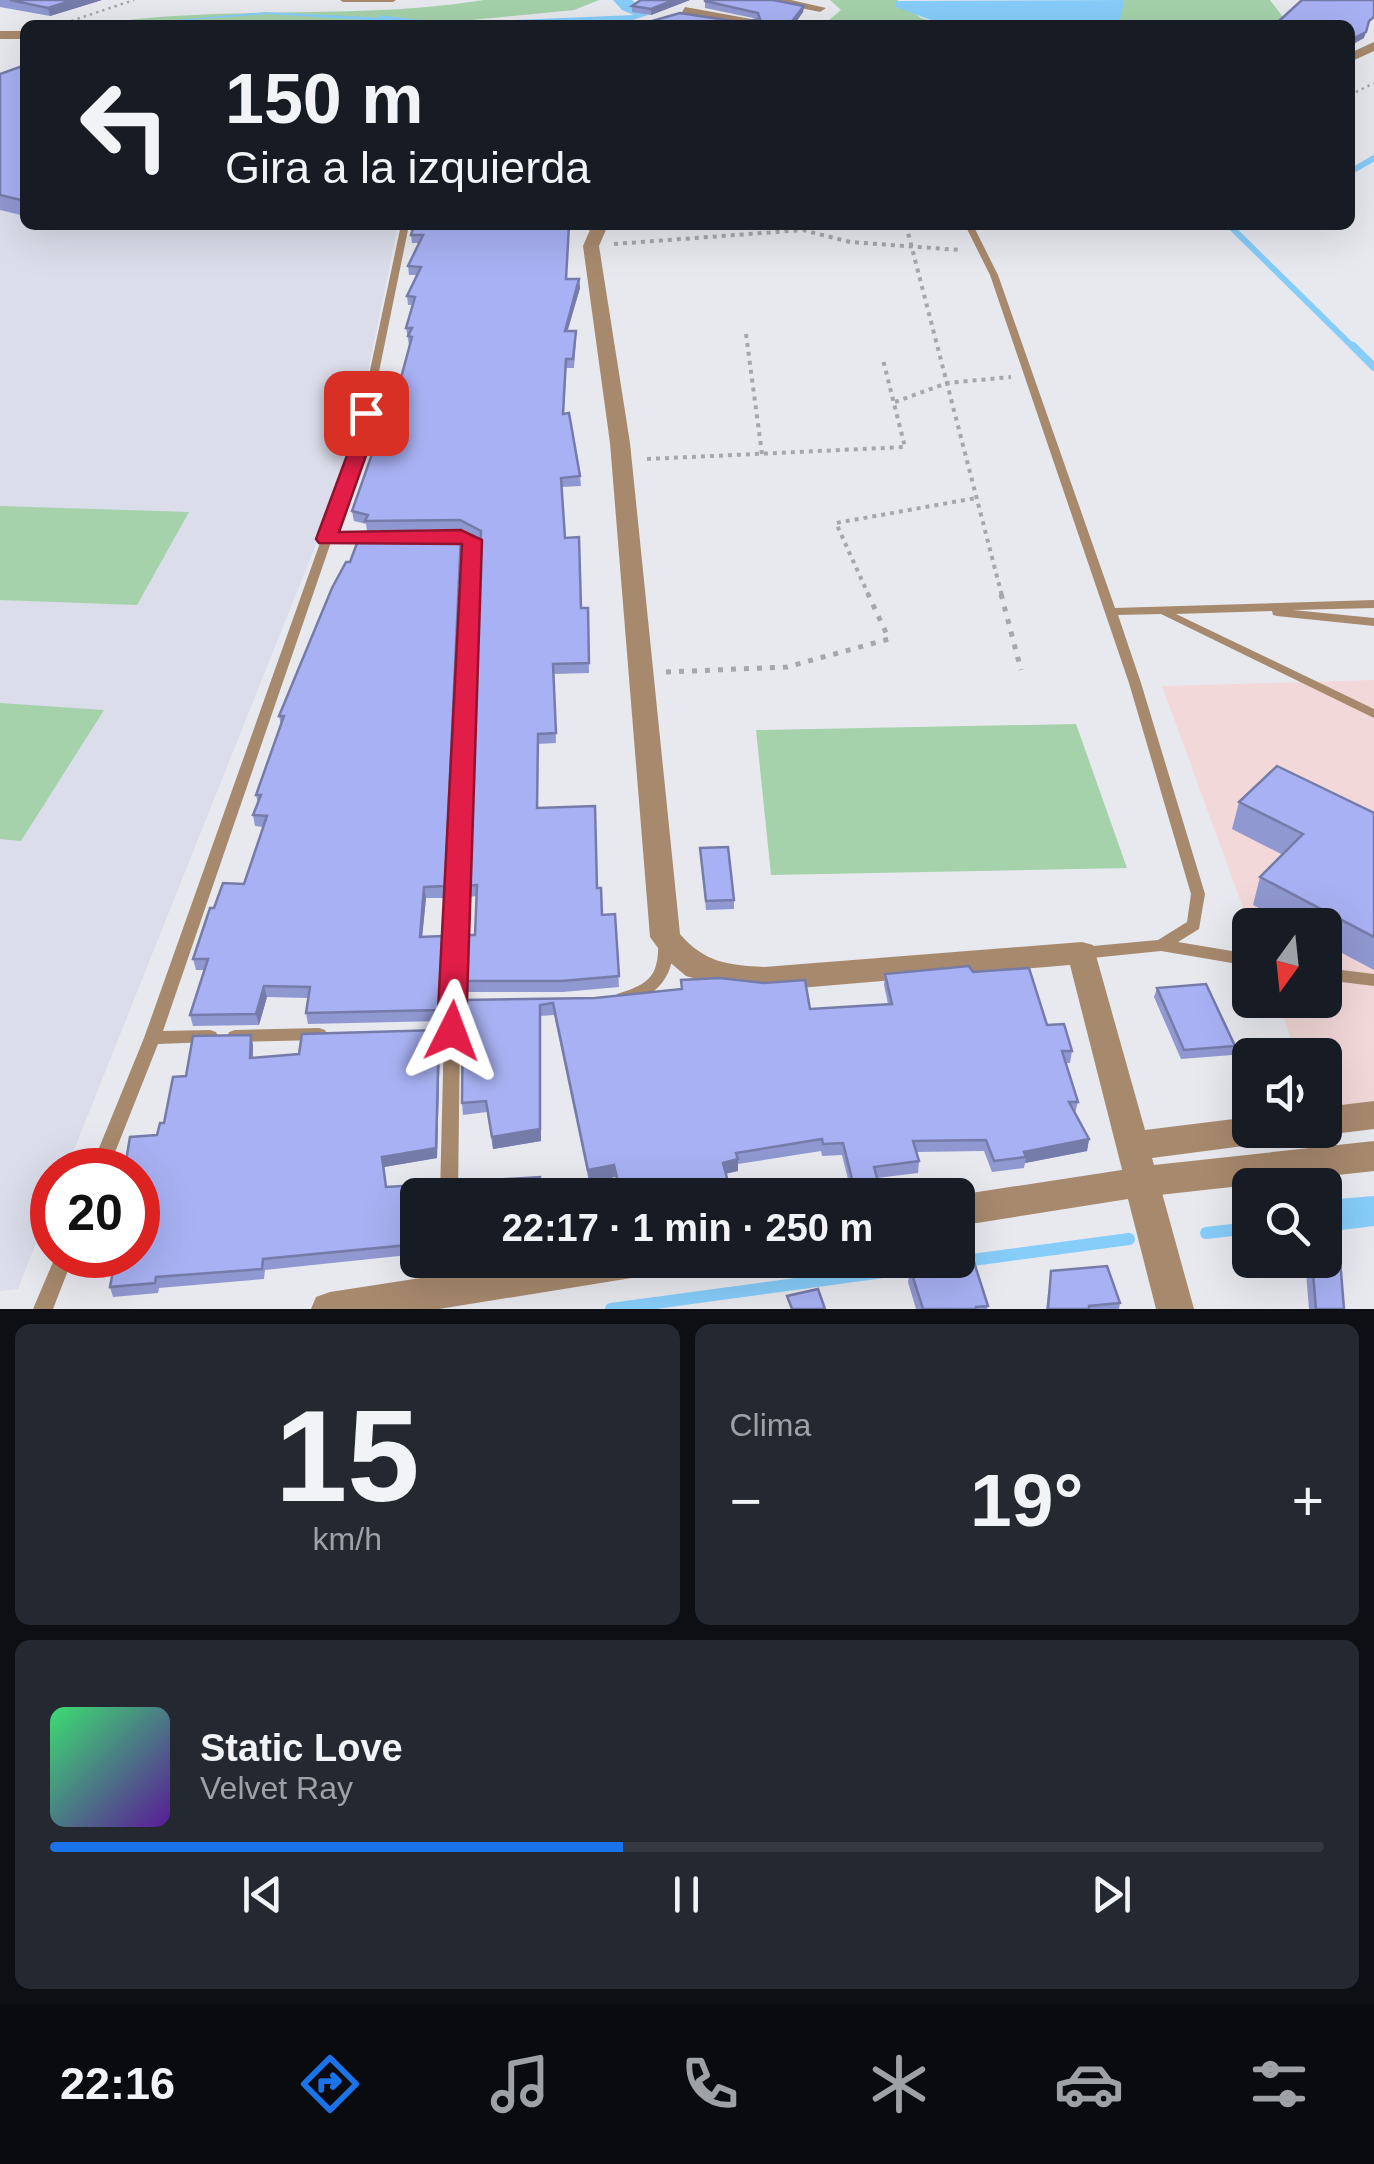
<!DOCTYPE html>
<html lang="es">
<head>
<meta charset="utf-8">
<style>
  :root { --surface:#171b24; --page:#242831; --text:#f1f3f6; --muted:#9ea1a6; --line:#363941; --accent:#1a73e8 }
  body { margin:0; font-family:Helvetica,sans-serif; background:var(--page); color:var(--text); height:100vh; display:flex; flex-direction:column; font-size:38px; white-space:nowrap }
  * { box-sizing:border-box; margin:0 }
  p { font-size:32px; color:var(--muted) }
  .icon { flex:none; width:55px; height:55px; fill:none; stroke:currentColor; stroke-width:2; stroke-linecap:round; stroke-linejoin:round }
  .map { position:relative; height:1309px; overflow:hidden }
  .side { display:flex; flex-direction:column; gap:15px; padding:15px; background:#0d0f14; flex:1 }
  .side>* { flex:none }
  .hud { position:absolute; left:20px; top:20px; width:1335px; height:210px; border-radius:15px; box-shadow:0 10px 40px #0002; background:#171b24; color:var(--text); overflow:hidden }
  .needle { width:65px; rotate:195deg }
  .tools { position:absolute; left:1232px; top:908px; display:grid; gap:20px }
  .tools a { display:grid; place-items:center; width:110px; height:110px; border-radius:15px; background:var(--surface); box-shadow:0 10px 40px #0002; font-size:50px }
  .speed { position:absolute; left:30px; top:1148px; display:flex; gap:20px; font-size:50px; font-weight:700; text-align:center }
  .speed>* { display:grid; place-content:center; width:130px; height:130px; border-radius:50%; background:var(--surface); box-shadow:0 10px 40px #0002; line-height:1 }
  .speed .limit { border:15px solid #d22; background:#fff; color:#111 }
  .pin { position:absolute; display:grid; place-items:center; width:85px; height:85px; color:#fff; margin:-42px; border-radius:20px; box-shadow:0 5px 15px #0006 }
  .me { position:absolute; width:110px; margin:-55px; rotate:3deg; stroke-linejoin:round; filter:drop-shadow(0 0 8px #0008) }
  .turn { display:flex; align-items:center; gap:35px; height:210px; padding:0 40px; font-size:45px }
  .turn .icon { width:130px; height:130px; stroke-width:2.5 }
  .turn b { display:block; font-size:70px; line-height:85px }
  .big { font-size:75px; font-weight:700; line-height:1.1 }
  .side .card { flex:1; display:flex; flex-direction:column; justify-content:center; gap:15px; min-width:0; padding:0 35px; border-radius:15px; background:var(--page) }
  .side .dial { align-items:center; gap:0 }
  .dial b { font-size:130px; line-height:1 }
  .song { display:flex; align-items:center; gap:30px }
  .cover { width:120px; height:120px; border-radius:15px; background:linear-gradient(135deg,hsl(140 70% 55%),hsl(270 70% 35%)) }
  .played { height:10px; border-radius:5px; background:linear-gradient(90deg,var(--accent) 45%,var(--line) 45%) }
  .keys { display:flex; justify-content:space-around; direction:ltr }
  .heat { display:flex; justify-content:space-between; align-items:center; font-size:55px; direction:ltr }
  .side .tiles { flex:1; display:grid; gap:15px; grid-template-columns:1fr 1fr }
  .card:last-child { grid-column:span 2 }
  .trip { position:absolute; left:400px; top:1178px; width:575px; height:100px; border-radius:15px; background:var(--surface); box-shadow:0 10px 40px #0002; font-weight:700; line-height:100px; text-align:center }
  .dock { display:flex; height:160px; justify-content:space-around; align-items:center; background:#090b0e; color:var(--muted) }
  .dock .icon { width:70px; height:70px }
  .dock .active { color:var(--accent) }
  .dock b { font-size:45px; color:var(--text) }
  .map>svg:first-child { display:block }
</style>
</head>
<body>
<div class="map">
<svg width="1374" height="1309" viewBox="0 0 1374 1309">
  <rect width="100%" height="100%" fill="#e8e9ef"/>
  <!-- built -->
  <path fill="#dbddea" d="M 25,76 L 25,225 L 398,225 L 350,459 L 66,1170 L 52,1170 L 52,1203 L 18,1289 L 0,1291 L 0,86 Z"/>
  <!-- industrial -->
  <path fill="#f3d8d9" d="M 1374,680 L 1374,1104 L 1325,1109 L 1325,1055 L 1297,1055 L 1277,1000 L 1325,1000 L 1325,925 L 1250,927 L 1162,686 Z"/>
  <!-- green -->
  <g fill="#a5d2ab">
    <path d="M 484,0 L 599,0 L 574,10 L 419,25 L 91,25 C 222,4 354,21 484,0 Z"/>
    <path d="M 830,0 L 897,0 L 921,18 L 944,25 L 823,25 L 841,10 Z"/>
    <path d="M 1123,0 L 1270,0 L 1289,25 L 1119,25 Z"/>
    <path d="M 0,506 L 189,512 L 137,605 L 0,600 Z"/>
    <path d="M 0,703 L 104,710 L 21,841 L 0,839 Z"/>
    <path d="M 1076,724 L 1127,868 L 771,875 L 756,730 Z"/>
  </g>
  <!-- water -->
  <g fill="#87cdfa">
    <path d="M 613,0 L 632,0 L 648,15 L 627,22 L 586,25 L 447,25 L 268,14 L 120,25 L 265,12 L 469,22 L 634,15 L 622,10 Z"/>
    <path d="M 896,1 L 1123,0 L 1124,1 L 1119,25 L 944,25 L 896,7 Z"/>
    <path d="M 1374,1196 L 1374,1226 L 1325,1232 L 1325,1200 Z"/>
  </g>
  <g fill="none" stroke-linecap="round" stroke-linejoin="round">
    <!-- stream-far3 -->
    <path stroke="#87cdfa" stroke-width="5" d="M 382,18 L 416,22"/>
    <!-- stream-far2 -->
    <g stroke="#87cdfa" stroke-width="6">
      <path d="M 1350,172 L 1374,158"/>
      <path d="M 1229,225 L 1355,349"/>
    </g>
    <!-- stream-far1 -->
    <path stroke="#87cdfa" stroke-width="8" d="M 1353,346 L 1374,367"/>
    <!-- stream -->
    <g stroke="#87cdfa" stroke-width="12">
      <path d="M 1206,1233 L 1250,1228"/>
      <path d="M 965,1261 L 1129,1239"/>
      <path d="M 611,1309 L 920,1267"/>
    </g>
    <!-- path-far2 -->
    <g stroke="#a6a7ac" stroke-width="2.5" stroke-dasharray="2.5 4" stroke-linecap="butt">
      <path d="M 59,25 L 134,0"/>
      <path d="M 1350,95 L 1374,83"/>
    </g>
    <!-- path-far1 -->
    <g stroke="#a6a7ac" stroke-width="4" stroke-dasharray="4 5" stroke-linecap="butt">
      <path d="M 906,225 L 1002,596"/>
      <path d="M 614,244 L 803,230 L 850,242 L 960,250"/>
      <path d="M 746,334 L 762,454"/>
      <path d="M 895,402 L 947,383 L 1011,377"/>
      <path d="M 647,459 L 905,447 L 883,360"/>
      <path d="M 869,596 L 836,523 L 976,498"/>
    </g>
    <!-- path -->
    <g stroke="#a6a7ac" stroke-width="5" stroke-dasharray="5 8" stroke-linecap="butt">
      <path d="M 1001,594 L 1021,670"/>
      <path d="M 666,672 L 787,667 L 889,639 L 868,594"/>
    </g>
    <!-- service -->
    <g fill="#a7896d" fill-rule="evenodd">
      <path d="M 340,0 L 396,0 L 393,2 L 343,2 Z"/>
      <path d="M 401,225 L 409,225 L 363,450 L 334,535 L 374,535 L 380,538 L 374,541 L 331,542 L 163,1031 L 210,1030 L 216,1032 L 218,1036 L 216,1040 L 210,1042 L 158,1044 L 108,1170 L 90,1170 L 144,1038 L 353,450 Z"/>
      <path d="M 965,225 L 973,225 L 998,275 L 1115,608 L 1374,600 L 1374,608 L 1293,610 L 1374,618 L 1374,626 L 1277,616 L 1273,615 L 1272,611 L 1176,614 L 1374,709 L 1374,718 L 1161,614 L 1118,615 L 1141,683 L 1205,894 L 1199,929 L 1178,942 L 1250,954 L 1250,966 L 1161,951 L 1082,959 L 1076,957 L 1074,953 L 1076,949 L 1082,947 L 1158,940 L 1187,922 L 1191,894 L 1129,683 L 990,275 Z"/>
      <path d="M 444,533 L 476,539 L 478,541 L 460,1031 L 458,1195 L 440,1195 L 444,1031 L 466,543 L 440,538 L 438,536 L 440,534 Z"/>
      <path d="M 665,938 L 670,940 C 681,972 651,1007 617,1002 L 615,998 L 617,994 C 633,989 652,983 656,965 C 659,956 657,948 660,940 Z"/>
      <path d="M 1325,968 L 1374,974 L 1374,986 L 1325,980 Z"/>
      <path d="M 319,1028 L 325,1030 L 327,1034 L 325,1038 L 319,1040 L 235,1042 L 229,1040 L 227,1036 L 229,1032 L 235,1030 Z"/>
      <path d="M 56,1255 L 74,1255 L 53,1309 L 33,1309 Z"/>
      <path d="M 439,1260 L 457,1260 L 457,1287 L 455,1293 L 448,1295 L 441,1293 L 439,1287 Z"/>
    </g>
    <!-- minor -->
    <g fill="#a7896d" fill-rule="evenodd">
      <path d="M 762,0 L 791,0 L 826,8 L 820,12 Z"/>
      <path d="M 685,7 L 751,19 L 757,23 L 742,25 L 681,14 Z"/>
      <rect x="0" y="31" width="25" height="8"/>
      <path d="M 1374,42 L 1374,51 L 1350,62 L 1350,53 Z"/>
      <path d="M 592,225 L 608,225 L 599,246 L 630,443 L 680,934 C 705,963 728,965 764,967 L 1082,942 L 1093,945 L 1145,1130 L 1250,1117 L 1250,1130 L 1276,1130 L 1271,1140 L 1259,1144 L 1152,1158 L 1154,1165 L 1374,1141 L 1374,1171 L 1141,1197 L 1128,1193 L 1070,965 L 764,991 L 732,989 L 686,976 L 666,959 L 650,937 L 610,443 L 583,246 Z"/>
      <path d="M 1374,1101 L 1374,1129 L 1325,1135 L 1312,1130 L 1325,1130 L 1325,1107 Z"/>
    </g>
    <!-- tertiary -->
    <g fill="#a7896d" fill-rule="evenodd">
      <path d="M 1141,1167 L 1154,1171 L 1159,1182 L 1194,1309 L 1156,1309 L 1128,1199 L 958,1226 L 958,1195 Z"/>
      <path d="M 537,1260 L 663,1260 L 657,1272 L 644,1276 L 439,1309 L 311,1309 L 316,1297 L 330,1292 Z"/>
    </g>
  </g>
  <!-- wall -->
  <g fill="#9098d1">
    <path d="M 0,0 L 102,0 L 50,16 L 0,7 Z"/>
    <path d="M 641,0 L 690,0 L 651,15 L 632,12 L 632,6 Z"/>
    <path d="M 705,0 L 773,0 L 804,6 L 803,12 L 794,25 L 638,25 L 680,13 L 739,22 L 758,19 L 705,8 Z"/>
    <path d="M 25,65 L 25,216 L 0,210 L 0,74 Z"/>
    <path d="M 414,225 L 567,279 L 579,279 L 580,288 L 567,331 L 576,331 L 576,340 L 574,368 L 566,368 L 564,413 L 580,476 L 581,486 L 562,487 L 565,538 L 581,608 L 588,608 L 589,673 L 554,674 L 556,743 L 538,744 L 538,808 L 597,888 L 602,915 L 615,914 L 619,987 L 563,992 L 465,992 L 464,981 L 475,935 L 477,896 L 468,897 L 467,886 L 481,540 L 461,529 L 367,531 L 366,524 L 354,521 L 352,511 L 395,400 L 409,345 L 406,328 L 413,305 L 408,305 L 407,296 L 417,275 L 409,275 L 408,266 L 419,243 L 412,243 L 411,235 Z"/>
    <path d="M 462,545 L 446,898 L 426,898 L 422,937 L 444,947 L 440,1021 L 308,1024 L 306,1013 L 308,998 L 267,997 L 259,1025 L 193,1026 L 190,1015 L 204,970 L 196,970 L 193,959 L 214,908 L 244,884 L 263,827 L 255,826 L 253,815 L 258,804 L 256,795 L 281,725 L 279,716 Z"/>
    <path d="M 1239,802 L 1374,813 L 1374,970 L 1325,944 L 1325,925 L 1291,925 L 1253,905 L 1260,877 L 1283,855 L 1232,829 Z"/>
    <path d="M 700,848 L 734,900 L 734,909 L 706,910 Z"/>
    <path d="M 973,972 L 1047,1025 L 1072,1051 L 1070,1063 L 1066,1063 L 1078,1102 L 1075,1113 L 1089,1139 L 1087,1151 L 1025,1163 L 1024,1168 L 992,1172 L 984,1151 L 917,1152 L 919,1161 L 918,1173 L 877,1178 L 881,1195 L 852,1195 L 842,1155 L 822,1156 L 821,1151 L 738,1164 L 738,1171 L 726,1174 L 728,1182 L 728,1194 L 725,1195 L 619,1195 L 615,1177 L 589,1182 L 554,1015 L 540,1016 L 541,1141 L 493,1149 L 487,1112 L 463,1115 L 462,1103 L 463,1000 L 595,998 L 681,989 L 681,980 L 810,1009 L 888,1004 L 884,985 L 885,974 Z"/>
    <path d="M 1157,988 L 1235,1046 L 1232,1055 L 1181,1059 L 1154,997 Z"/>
    <path d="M 439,1030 L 440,1041 L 437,1158 L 384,1167 L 386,1187 L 457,1188 L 540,1177 L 418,1195 L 418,1254 L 265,1270 L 264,1279 L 159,1288 L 158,1293 L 113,1297 L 110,1287 L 138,1255 L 126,1161 L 157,1135 L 164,1123 L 186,1076 L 253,1045 L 253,1058 L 299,1054 Z"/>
    <path d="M 1305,1260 L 1325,1260 L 1344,1309 L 1309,1309 Z"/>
    <path d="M 910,1268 L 988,1306 L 987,1309 L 916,1309 L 908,1282 Z"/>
    <path d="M 1051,1271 L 1120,1303 L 1119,1309 L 1046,1309 Z"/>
  </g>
  <!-- shaded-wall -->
  <g fill="#767caa">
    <path d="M 73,0 L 102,0 L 50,16 L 48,8 Z"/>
    <path d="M 674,0 L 690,0 L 651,15 L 651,9 Z"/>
    <path d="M 804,6 L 803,12 L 794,25 L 789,25 Z"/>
    <path d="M 1366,32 L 1364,38 L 1350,46 L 1350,40 Z"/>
    <path d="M 579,279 L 580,288 L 565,340 L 565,331 Z"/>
    <path d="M 461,535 L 462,545 L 446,898 L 445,886 Z"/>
    <path d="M 424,887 L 426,898 L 421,948 L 420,937 Z"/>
    <path d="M 442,936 L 444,947 L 440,1021 L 439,1010 Z"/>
    <path d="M 264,986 L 267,997 L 259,1025 L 256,1014 Z"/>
    <path d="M 540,1005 L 541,1141 L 493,1149 L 492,1137 Z"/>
    <path d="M 439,1030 L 440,1041 L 437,1158 L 384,1167 L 382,1157 Z"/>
    <path d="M 251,1035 L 253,1045 L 252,1068 L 250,1058 Z"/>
    <path d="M 1089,1139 L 1087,1151 L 1025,1163 L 1026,1157 L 1024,1152 Z"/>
    <path d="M 738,1159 L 738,1171 L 723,1174 L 723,1163 Z"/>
    <path d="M 614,1165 L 615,1177 L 589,1182 L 588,1170 Z"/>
    <path d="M 728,1182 L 728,1194 L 725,1195 L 675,1195 Z"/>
  </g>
  <!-- building -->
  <g fill="#a8b1f3" stroke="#767caa" stroke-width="2.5">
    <path d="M 10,0 L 73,0 L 48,8 Z"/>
    <path d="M 641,0 L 674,0 L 651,9 L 632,6 Z"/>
    <path d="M 705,0 L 773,0 L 804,6 L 789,25 L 638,25 L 680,13 L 739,22 L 760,19 L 758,13 L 705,1 Z"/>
    <path d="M 1302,0 L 1374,0 L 1374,17 L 1369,21 L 1366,32 L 1350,40 L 1350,25 L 1291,25 L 1293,23 L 1279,21 Z"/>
    <path d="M 25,65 L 25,201 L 0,195 L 0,74 Z"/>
    <path d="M 414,225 L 569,225 L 566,279 L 579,279 L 565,331 L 576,331 L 573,359 L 566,359 L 563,414 L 569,413 L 580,476 L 561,478 L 565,538 L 579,537 L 581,608 L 588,608 L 589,663 L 553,664 L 556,733 L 538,734 L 537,808 L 595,806 L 597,888 L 601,888 L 602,915 L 615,914 L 619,976 L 562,981 L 464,981 L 465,935 L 475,935 L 477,885 L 467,886 L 481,531 L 460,520 L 365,521 L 368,515 L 352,511 L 391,400 L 395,400 L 412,337 L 408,336 L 412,328 L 406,328 L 415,297 L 407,296 L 421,267 L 408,266 L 423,235 L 411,235 Z"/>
    <path d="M 360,535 L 461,535 L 445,886 L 424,887 L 420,937 L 442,936 L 439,1010 L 306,1013 L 310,987 L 264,986 L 256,1014 L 190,1015 L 208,959 L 193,959 L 210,908 L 214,908 L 223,883 L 244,884 L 267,816 L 253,815 L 261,795 L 256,795 L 284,716 L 279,716 L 332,588 L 346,562 L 350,562 Z"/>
    <path d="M 1277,766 L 1374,813 L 1374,937 L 1260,877 L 1303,834 L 1239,802 Z"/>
    <path d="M 728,847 L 734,900 L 706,901 L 700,848 Z"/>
    <path d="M 969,966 L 973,972 L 1029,968 L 1047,1025 L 1064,1024 L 1072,1051 L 1062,1051 L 1078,1102 L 1069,1102 L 1089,1139 L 1024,1152 L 1026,1157 L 994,1161 L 986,1140 L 913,1141 L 919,1161 L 874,1167 L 881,1192 L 860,1195 L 856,1195 L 843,1143 L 823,1144 L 822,1139 L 736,1153 L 738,1159 L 723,1163 L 728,1182 L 675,1195 L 621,1195 L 614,1165 L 588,1170 L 553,1003 L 540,1005 L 540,1129 L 492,1137 L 486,1101 L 462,1103 L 463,1000 L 595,998 L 682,989 L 681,980 L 720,978 L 764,983 L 805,980 L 810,1009 L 892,1004 L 885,974 Z"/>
    <path d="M 1206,984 L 1235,1046 L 1184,1050 L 1157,988 Z"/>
    <path d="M 439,1030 L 436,1148 L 382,1157 L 386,1187 L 435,1184 L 439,1188 L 457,1188 L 460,1182 L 540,1177 L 540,1195 L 418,1195 L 418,1244 L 263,1259 L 262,1269 L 156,1277 L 155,1283 L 110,1287 L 116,1255 L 138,1255 L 138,1170 L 108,1170 L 111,1162 L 126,1161 L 130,1137 L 157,1135 L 160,1123 L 164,1123 L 173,1077 L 186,1076 L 193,1036 L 251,1035 L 250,1058 L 299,1054 L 302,1034 Z"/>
    <path d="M 1325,1244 L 1339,1247 L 1344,1309 L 1316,1309 L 1312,1260 L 1325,1260 Z"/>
    <path d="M 973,1259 L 988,1306 L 976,1307 L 976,1309 L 923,1309 L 910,1268 Z"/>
    <path d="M 1107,1266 L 1120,1303 L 1089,1306 L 1089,1309 L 1048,1309 L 1051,1271 Z"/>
    <path d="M 818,1289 L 825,1309 L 792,1309 L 787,1296 Z"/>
  </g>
  <!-- route -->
  <path fill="#e11d48" stroke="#92132f" stroke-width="2.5" d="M 366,408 L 376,413 L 368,450 L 339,532 L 461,530 L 482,540 L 466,1031 L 462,1039 L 452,1042 L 441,1039 L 437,1031 L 462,544 L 319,543 L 316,539 L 349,450 L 357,413 Z"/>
</svg>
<div class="tools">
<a><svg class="needle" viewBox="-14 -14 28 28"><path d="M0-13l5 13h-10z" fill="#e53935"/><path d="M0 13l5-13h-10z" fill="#9ea1a6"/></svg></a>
<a><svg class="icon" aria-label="sound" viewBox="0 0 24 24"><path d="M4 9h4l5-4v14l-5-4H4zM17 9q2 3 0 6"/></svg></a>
<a><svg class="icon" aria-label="search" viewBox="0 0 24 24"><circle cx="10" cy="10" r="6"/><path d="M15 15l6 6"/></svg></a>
</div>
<div class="speed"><div class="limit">20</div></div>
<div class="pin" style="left:366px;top:413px;background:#d93025"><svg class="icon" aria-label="arrive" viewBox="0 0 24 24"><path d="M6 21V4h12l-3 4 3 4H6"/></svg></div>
<svg class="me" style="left:452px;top:1031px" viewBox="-20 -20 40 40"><path d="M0-17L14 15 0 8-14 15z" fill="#e11d48" stroke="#fff" stroke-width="4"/></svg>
<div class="trip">22:17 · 1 min · 250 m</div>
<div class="hud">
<div class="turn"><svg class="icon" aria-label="left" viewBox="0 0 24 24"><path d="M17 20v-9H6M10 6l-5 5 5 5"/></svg><div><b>150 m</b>Gira a la izquierda</div></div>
</div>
</div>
<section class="side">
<div class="tiles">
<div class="card dial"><b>15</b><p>km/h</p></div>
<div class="card"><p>Clima</p>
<div class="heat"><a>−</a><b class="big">19°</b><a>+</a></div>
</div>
<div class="card">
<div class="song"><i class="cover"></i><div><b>Static Love</b><p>Velvet Ray</p></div></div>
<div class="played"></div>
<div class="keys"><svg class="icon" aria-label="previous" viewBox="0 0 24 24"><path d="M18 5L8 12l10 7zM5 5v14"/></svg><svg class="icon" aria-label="pause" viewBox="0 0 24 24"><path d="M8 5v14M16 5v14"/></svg><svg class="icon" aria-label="next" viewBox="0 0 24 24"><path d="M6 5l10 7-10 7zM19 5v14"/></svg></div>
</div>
</div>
</section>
<nav class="dock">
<b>22:16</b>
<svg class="icon active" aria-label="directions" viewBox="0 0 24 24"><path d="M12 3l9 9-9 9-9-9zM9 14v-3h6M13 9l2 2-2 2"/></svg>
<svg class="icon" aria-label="music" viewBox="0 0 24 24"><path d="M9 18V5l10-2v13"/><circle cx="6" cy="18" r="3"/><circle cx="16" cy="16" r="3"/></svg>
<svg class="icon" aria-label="phone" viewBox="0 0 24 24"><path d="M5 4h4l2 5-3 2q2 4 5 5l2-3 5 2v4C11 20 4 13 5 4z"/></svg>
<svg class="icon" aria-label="climate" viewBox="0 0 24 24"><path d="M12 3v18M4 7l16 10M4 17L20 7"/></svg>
<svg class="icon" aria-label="car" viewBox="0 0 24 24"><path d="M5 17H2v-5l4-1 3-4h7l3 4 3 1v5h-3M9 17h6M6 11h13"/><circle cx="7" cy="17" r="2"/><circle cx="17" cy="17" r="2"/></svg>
<svg class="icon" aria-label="filters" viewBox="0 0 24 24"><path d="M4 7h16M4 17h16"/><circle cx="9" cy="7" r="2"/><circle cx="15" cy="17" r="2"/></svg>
</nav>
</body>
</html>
